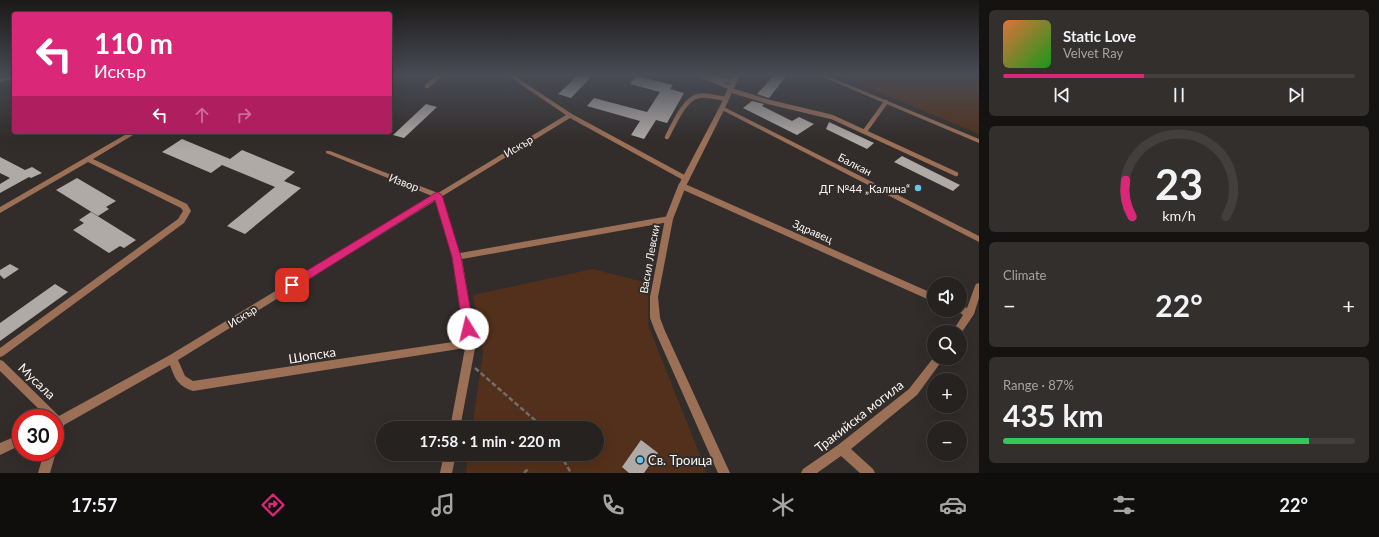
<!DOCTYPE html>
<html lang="en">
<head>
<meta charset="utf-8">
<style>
  :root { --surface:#262220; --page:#322f2d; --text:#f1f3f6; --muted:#a4a4a5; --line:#423f3e; --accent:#db2777 }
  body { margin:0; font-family:Lato,sans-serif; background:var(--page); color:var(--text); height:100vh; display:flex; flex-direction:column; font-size:15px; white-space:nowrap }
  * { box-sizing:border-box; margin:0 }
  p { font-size:13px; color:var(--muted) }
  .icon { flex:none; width:22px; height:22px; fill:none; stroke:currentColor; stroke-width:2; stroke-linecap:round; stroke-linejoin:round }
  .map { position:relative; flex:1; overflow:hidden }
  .panel { display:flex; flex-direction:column; gap:10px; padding:10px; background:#151312; width:400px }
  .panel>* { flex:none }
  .guide { position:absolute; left:12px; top:12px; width:380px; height:122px; border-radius:4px; box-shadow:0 4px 16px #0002,0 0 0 1px var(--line); background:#db2777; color:#fff; overflow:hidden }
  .controls { position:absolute; left:927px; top:277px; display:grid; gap:8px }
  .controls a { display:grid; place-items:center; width:40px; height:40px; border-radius:50%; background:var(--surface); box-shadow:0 4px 16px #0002,0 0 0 1px var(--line); font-size:20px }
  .speed { position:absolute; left:12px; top:409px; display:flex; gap:8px; font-size:20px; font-weight:700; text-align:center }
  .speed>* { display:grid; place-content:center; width:52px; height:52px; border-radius:50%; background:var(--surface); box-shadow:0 4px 16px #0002,0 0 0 1px var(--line); line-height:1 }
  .speed .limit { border:6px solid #d22; background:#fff; color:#111 }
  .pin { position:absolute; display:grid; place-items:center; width:34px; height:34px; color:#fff; margin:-17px; border-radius:8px; box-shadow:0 2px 6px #0006 }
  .me { position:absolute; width:44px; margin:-22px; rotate:351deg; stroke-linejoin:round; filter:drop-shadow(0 0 3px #0008) }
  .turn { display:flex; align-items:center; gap:14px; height:84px; padding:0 16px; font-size:18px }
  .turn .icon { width:52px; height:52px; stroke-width:2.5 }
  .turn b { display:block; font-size:28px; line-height:34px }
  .lanes { display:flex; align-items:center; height:38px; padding:0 16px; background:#0003; justify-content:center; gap:20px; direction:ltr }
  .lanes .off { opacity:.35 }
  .big { font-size:30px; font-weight:700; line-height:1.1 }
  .panel .widget { flex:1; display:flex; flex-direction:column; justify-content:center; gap:6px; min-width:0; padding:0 14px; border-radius:6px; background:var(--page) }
  .panel .dial { align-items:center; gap:0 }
  .dial svg { height:104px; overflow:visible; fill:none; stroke:var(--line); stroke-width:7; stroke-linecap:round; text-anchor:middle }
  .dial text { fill:var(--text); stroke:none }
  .song { display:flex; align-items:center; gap:12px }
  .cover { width:48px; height:48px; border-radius:6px; background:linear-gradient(135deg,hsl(20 70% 55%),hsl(120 70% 35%)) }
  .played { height:4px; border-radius:2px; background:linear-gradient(90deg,var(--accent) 40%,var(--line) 40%) }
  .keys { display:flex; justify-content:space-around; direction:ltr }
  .heat { display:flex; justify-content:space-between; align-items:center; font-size:22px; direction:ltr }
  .charge { height:6px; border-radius:3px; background:linear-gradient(90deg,#34c759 87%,var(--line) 0) }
  .trip { position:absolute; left:376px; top:421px; width:228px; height:40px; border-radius:20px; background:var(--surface); box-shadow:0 4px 16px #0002,0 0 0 1px var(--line); font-weight:700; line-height:40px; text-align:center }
  .tabs { display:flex; height:64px; justify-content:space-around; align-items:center; background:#0f0e0d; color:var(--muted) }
  .tabs .icon { width:28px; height:28px }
  .tabs .current { color:var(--accent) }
  .tabs b { font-size:18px; color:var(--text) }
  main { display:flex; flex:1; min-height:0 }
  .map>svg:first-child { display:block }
</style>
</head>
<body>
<main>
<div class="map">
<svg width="979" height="473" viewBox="0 0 979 473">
  <rect width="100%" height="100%" fill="#322d2b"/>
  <!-- green -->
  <g fill="#53301b">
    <path d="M 838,75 L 974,75 L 979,77 L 979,134 Z"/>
    <path d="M 593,269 L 643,282 L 648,298 L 648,325 L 707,473 L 466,473 L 468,454 L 597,454 L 597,428 L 472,428 L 483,353 L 473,295 Z"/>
  </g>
  <!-- building -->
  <g fill="#b0aaa7">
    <path d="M 578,75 L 593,75 L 571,98 L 558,94 Z"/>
    <path d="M 774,75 L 787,75 L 769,98 L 757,94 Z"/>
    <path d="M 636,76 L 673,85 L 670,89 L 684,93 L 667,123 L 656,120 L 644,139 L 631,135 L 640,121 L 587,106 L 594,98 L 647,112 L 660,92 L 630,84 Z"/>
    <path d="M 752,101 L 764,104 L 762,106 L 792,121 L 799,117 L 814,124 L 797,135 L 743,108 Z"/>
    <path d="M 426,104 L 437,107 L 404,138 L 393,135 Z"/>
    <path d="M 829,122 L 874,143 L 867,149 L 826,129 Z"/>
    <path d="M 182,139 L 230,159 L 242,150 L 295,172 L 284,181 L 301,188 L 245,234 L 227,226 L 275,187 L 222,165 L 211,173 L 162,152 Z"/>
    <path d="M 902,156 L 960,185 L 953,191 L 894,162 Z"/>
    <path d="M 0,157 L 25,170 L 32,167 L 42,173 L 31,178 L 29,177 L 0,193 L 0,184 L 10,178 L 0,173 Z"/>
    <path d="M 77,178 L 116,201 L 106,207 L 109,209 L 98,216 L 56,190 Z"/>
    <path d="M 91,212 L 136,240 L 124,248 L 120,246 L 109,253 L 73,230 L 84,223 L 79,220 Z"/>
    <path d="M 10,264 L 19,269 L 4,279 L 0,275 L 0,270 Z"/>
    <path d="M 55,284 L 68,292 L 0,341 L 0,323 Z"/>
    <path d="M 641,440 L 658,453 L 644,473 L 629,473 L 622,467 Z"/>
  </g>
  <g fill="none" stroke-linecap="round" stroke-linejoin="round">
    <!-- path -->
    <g stroke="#726e6c" stroke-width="2.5" stroke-dasharray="5 2.5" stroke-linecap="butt">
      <path d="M 475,368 L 544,428"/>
      <path d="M 560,454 L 571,473"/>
      <path d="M 524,473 L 528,469"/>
    </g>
    <!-- service -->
    <g stroke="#9c7057" stroke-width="4.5">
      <path d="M 700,75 L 731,88"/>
      <path d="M 711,75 L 716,78 L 734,82"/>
      <path d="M 427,86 L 441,75"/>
      <path d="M 730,90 L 769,102 L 832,117 L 956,174"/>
      <path d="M 865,131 L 886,102"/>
      <path d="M 667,137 C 673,126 684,99 698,96 C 707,94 717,98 726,99"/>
    </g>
    <!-- minor -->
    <g fill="#9c7057" fill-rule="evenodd">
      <path d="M 14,75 L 14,79 L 0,82 L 0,78 Z"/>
      <path d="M 507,75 L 513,75 L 572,114 L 690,178 L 689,180 L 683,180 L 570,118 L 441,197 L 460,253 L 669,216 L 673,219 L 669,222 L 462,259 L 476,343 L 460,428 L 450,428 L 465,348 L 193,391 C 178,386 175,379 170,365 L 64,425 L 59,441 L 55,442 L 55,418 L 48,418 L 0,371 L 0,360 L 3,361 L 59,416 L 170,355 L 432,196 L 326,153 L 326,151 L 330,151 L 438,193 L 566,115 ZM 435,201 L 453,257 L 466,340 L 193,381 L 185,376 L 178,360 Z"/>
      <path d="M 818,75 L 825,75 L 979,139 L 979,143 Z"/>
      <path d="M 722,106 L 979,236 L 979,242 L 720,109 L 720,107 Z"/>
      <path d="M 130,132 L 138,132 L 93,159 L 187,204 L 191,211 L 184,223 L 3,356 L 0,357 L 0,348 L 178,219 L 183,211 L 181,208 L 88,162 L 0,213 L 0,207 Z"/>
      <path d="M 679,184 L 685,184 L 934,294 L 934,302 L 679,188 L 678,186 Z"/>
      <path d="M 979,283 L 979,298 L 974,314 L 960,335 L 960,332 L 952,332 L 963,315 L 956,310 L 960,310 L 960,305 L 967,308 L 975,286 L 976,284 Z"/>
      <path d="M 934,357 L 934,358 L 944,358 L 917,395 L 851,449 L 873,469 L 875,473 L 860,473 L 841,456 L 817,473 L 801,473 L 803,469 L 838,445 L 909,389 Z"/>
      <path d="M 21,434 L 21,445 L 0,455 L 0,443 Z"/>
      <path d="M 55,451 L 56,452 L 50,473 L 38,473 L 44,452 L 55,452 Z"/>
      <path d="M 444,454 L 456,454 L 452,473 L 440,473 Z"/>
    </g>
    <!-- tertiary -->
    <path fill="#9c7057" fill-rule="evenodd" d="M 734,75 L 740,75 L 725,108 L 686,186 L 673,219 L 658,297 L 660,318 L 665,331 L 730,473 L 718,473 L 655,331 L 650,318 L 650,297 L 665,219 L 678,186 L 719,108 Z"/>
  </g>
  <!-- sky -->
  <linearGradient id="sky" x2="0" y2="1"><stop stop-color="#1c1918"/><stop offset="0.53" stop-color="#494c55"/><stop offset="1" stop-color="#494c55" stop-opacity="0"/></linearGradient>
  <rect width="979" height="141" fill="url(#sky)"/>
  <!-- route -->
  <path fill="#db2777" stroke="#8e194d" d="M 437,192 L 442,195 L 461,257 L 474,329 L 472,332 L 468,333 L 465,332 L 463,329 L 452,257 L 435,200 L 295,288 L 288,288 L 287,285 L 288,282 Z"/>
  <!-- markers -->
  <g fill="#66c4ef" stroke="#322d2b" stroke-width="1.5">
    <circle cx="918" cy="188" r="4"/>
    <circle cx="640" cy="460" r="4"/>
  </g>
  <g text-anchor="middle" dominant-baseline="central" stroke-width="4" stroke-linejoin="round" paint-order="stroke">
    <!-- street labels -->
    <g font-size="11" fill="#f7f4f2" stroke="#322d2b">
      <text transform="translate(518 146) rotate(-31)">Искър</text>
      <text transform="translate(855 164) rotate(27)">Балкан</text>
      <text transform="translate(404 182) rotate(21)">Извор</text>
      <text transform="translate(813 231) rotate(24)">Здравец</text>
      <text transform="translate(649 259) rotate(-80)">Васил Левски</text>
      <text transform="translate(242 316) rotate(-32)">Искър</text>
    </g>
    <!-- poi labels -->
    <g font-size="11" fill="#f7f4f2" stroke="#322d2b" text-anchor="end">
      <text x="910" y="188">ДГ №44 „Калина“</text>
    </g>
    <!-- near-street labels -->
    <g font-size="13" fill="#f7f4f2" stroke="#322d2b">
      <text transform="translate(312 355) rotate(-9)">Шопска</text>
      <text transform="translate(37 381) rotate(44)">Мусала</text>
      <text transform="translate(859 416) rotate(-38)">Тракийска могила</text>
    </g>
    <!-- near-poi labels -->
    <g font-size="13" fill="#f7f4f2" stroke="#322d2b" text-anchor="start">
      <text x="648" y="460">Св. Троица</text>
    </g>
  </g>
</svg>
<div class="controls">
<a><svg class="icon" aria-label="sound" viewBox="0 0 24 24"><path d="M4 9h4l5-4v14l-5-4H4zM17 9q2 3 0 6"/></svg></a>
<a><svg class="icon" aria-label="search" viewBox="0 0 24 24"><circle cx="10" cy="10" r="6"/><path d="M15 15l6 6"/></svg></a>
<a>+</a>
<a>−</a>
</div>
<div class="speed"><div class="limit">30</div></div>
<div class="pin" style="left:292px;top:285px;background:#d93025"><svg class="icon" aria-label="arrive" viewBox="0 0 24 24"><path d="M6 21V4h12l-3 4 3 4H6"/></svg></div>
<svg class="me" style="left:468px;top:329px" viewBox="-20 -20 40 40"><circle r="19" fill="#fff"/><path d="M0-13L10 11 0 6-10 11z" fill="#db2777"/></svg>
<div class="trip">17:58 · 1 min · 220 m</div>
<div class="guide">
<div class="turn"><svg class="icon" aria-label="left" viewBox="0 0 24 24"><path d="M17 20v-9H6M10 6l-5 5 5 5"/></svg><div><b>110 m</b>Искър</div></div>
<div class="lanes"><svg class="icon" aria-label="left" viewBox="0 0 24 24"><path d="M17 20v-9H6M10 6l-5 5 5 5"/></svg><svg class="icon off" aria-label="ahead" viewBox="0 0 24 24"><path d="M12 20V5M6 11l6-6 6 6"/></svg><svg class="icon off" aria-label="right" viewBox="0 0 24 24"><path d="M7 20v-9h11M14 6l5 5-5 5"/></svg></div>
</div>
</div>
<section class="panel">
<div class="widget">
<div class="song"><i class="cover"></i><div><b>Static Love</b><p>Velvet Ray</p></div></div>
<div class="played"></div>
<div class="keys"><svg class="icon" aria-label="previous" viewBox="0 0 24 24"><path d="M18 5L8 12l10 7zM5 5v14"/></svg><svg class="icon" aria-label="pause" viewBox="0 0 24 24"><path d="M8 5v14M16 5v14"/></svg><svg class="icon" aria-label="next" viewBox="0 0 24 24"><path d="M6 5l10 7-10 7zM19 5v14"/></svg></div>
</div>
<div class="widget dial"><svg viewBox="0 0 100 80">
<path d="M14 69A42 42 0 1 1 86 69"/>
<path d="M14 69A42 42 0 0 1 9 41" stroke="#db2777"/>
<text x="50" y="56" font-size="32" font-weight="700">23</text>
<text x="50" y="72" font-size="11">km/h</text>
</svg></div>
<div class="widget"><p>Climate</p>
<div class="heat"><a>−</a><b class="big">22°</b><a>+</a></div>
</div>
<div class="widget"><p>Range · 87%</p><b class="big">435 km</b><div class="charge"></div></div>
</section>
</main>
<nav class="tabs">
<b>17:57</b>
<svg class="icon current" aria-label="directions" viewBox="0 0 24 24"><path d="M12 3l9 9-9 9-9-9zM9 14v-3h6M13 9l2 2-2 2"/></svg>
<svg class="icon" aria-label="music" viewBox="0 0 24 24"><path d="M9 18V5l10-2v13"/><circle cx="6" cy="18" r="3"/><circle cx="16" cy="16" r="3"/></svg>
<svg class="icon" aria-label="phone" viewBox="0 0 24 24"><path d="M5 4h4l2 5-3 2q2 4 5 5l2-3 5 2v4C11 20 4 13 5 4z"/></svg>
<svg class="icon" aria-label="climate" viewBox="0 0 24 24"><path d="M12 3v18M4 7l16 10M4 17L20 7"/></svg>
<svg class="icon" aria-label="car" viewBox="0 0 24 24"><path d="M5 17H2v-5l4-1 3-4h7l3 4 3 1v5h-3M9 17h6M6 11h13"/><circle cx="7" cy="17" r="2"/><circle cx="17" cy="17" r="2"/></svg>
<svg class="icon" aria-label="filters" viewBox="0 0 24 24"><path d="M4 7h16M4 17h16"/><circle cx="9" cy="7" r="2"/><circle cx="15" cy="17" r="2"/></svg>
<b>22°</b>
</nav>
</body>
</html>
